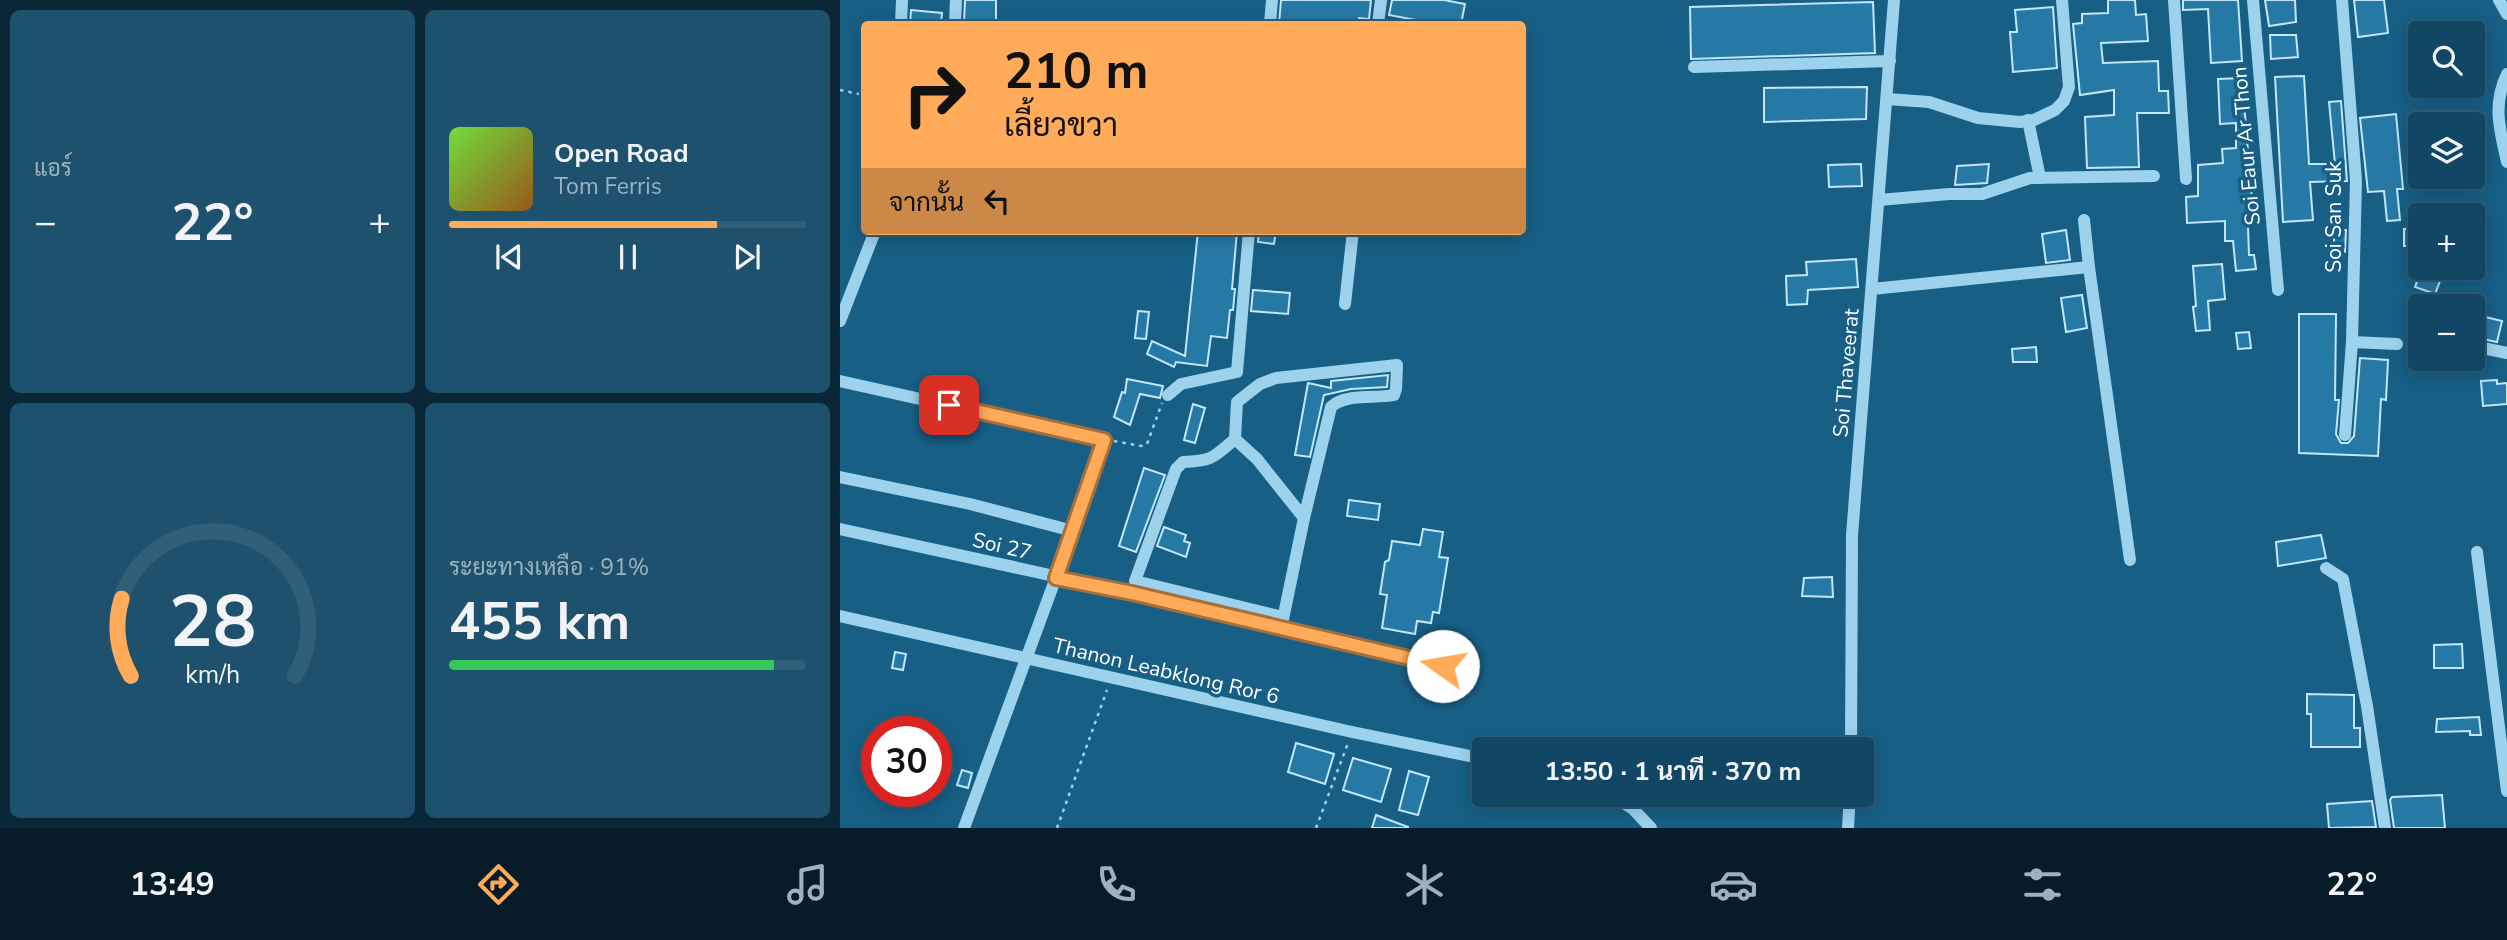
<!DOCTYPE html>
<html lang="th">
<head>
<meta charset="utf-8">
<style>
  :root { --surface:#114764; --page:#1e516d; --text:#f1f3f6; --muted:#9cb2bf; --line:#305f78; --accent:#ffab59 }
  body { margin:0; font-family:"Nunito Sans",Sarabun,sans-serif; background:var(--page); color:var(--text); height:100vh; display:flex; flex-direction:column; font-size:26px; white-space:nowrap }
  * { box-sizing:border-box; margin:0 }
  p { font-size:23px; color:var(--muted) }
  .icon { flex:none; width:38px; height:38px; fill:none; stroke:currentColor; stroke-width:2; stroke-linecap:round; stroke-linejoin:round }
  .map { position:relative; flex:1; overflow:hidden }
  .details { display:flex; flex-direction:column; gap:10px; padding:10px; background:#092737; width:840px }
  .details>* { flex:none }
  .top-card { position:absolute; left:21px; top:21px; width:665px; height:214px; border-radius:7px; box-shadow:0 4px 18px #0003,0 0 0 2px var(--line); background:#ffab59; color:#111; overflow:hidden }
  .buttons { position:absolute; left:1568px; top:21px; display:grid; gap:14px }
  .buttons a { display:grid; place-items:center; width:77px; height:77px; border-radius:7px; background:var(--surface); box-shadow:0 4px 18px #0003,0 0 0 2px var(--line); font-size:35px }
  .speed { position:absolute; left:21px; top:716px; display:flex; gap:14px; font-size:35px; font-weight:700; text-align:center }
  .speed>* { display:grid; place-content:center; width:91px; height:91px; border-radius:50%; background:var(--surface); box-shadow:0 4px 18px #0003,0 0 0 2px var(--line); line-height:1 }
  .speed .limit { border:10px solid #d22; background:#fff; color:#111 }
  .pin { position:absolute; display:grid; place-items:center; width:60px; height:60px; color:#fff; margin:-30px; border-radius:14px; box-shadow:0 4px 10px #0006 }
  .me { position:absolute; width:77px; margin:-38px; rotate:283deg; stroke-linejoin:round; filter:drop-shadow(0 0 5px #0008) }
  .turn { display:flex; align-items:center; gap:24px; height:147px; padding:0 28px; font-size:32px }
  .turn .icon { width:91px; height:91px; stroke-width:2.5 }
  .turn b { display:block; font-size:49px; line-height:60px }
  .then { display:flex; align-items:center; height:66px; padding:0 28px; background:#0003; gap:14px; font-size:26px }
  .big { font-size:52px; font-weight:700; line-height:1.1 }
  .details .card { flex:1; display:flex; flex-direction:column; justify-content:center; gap:10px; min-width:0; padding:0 24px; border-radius:10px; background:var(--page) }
  .details .dial { align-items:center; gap:0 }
  .dial svg { height:182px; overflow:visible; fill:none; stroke:var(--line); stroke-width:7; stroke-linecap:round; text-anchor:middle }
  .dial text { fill:var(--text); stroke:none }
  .song { display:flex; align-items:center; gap:21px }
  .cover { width:84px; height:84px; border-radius:10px; background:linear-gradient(135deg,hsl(100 70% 55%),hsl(30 70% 35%)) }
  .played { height:7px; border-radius:4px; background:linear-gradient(90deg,var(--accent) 75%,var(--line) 75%) }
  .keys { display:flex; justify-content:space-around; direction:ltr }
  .heat { display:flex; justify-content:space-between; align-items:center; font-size:38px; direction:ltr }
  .charge { height:10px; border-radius:5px; background:linear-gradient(90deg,#34c759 91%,var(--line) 0) }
  .details .tiles { flex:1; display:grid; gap:10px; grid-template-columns:repeat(2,1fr) }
  .trip { position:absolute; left:632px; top:737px; width:402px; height:70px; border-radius:7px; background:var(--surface); box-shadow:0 4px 18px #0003,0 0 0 2px var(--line); font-weight:700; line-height:70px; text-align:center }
  .tabs { display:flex; height:112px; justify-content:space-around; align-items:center; background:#071c28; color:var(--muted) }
  .tabs .icon { width:49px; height:49px }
  .tabs .on { color:var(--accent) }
  .tabs b { font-size:32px; color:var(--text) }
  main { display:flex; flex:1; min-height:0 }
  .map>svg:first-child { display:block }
</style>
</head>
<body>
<main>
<section class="details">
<div class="tiles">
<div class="card"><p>แอร์</p>
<div class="heat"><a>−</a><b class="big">22°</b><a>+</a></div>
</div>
<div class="card">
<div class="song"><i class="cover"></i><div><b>Open Road</b><p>Tom Ferris</p></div></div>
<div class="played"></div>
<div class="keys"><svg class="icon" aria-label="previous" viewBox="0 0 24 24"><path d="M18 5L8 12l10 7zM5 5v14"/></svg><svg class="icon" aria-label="pause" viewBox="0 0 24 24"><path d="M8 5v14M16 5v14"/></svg><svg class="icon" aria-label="next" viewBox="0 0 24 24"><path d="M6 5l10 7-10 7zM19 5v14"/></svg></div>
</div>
<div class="card dial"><svg viewBox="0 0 100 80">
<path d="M14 69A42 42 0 1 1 86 69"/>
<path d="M14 69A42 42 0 0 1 10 35" stroke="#ffab59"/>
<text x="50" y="56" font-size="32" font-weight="700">28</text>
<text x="50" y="72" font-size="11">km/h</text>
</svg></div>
<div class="card"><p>ระยะทางเหลือ · 91%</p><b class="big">455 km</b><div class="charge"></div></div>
</div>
</section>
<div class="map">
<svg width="1667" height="828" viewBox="0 0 1667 828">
  <rect width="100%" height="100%" fill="#175f85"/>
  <!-- building -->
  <g fill="#2679a4" stroke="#c2e7fa" stroke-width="2">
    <path d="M 125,0 L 156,0 L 156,24 L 124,24 Z"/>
    <path d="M 441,0 L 531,0 L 529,19 L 519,18 L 518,24 L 439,24 Z"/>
    <path d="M 552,0 L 604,0 L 625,4 L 621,24 L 597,24 L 549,15 Z"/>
    <path d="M 1268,0 L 1295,0 L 1296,15 L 1306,14 L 1308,41 L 1261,43 L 1263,63 L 1318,61 L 1319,91 L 1328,91 L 1329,113 L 1297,113 L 1299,167 L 1247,168 L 1245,117 L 1274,115 L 1274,90 L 1240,95 L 1233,24 L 1242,23 L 1242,14 L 1268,13 Z"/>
    <path d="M 1343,0 L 1398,0 L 1402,61 L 1371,63 L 1368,9 L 1343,10 Z"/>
    <path d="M 1425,0 L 1455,0 L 1456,22 L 1429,26 Z"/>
    <path d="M 1514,0 L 1544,0 L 1548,33 L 1518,37 Z"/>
    <path d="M 1033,2 L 1035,53 L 851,59 L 850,7 Z"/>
    <path d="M 1213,7 L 1217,68 L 1173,72 L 1170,32 L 1177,32 L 1175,10 Z"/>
    <path d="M 71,10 L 102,13 L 101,24 L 70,24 Z"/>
    <path d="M 1430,35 L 1456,35 L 1458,57 L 1431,59 Z"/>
    <path d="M 1464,76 L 1469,164 L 1495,164 L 1489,102 L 1501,101 L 1507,181 L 1470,182 L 1473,220 L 1443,222 L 1435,77 Z"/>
    <path d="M 1402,78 L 1412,200 L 1416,200 L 1416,217 L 1408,226 L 1409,255 L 1414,255 L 1416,269 L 1396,271 L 1393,241 L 1385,241 L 1385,221 L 1347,223 L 1346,197 L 1358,196 L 1358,165 L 1383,163 L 1382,149 L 1396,148 L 1396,123 L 1380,124 L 1378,79 Z"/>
    <path d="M 1027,87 L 1026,119 L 924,122 L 924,88 Z"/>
    <path d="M 1556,114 L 1563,189 L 1557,189 L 1560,220 L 1547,221 L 1544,191 L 1528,192 L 1520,118 Z"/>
    <path d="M 1021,164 L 1022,186 L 989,187 L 988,165 Z"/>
    <path d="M 1149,164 L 1147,183 L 1115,185 L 1117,166 Z"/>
    <path d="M 1580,228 L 1580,246 L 1564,246 L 1564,229 Z"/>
    <path d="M 1226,230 L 1230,260 L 1206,263 L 1202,234 Z"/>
    <path d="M 1494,230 L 1506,230 L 1505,252 L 1494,252 Z"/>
    <path d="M 358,231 L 397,231 L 392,289 L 395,289 L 393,310 L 390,310 L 387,338 L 371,336 L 367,366 L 336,362 L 334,367 L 307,354 L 312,341 L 345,356 Z"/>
    <path d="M 419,231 L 436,231 L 434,244 L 418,242 Z"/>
    <path d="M 1016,259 L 1018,287 L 968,290 L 967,304 L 947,305 L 946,276 L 967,275 L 966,262 Z"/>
    <path d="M 1382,264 L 1385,299 L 1368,301 L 1370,330 L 1356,331 L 1353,307 L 1356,306 L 1353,266 Z"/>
    <path d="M 1582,268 L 1605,268 L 1595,294 L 1575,287 Z"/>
    <path d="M 413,290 L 450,293 L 448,314 L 411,311 Z"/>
    <path d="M 1242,295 L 1247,328 L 1226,332 L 1221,298 Z"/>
    <path d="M 298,311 L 309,312 L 306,339 L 295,338 Z"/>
    <path d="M 1459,314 L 1496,314 L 1495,400 L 1499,400 L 1496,434 L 1501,443 L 1508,443 L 1514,436 L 1520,358 L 1548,360 L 1546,400 L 1541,399 L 1538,456 L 1459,453 Z"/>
    <path d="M 1633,314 L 1662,321 L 1657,342 L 1633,337 Z"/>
    <path d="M 1409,332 L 1411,348 L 1398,349 L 1396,333 Z"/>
    <path d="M 1196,347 L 1197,362 L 1173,362 L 1172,349 Z"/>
    <path d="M 548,375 L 547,387 L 511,389 L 484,395 L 470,457 L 455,455 L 468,383 L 491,388 L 491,381 Z"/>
    <path d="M 287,379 L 323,386 L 320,398 L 300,394 L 290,425 L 274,417 L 282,392 L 285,393 Z"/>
    <path d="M 1657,380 L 1657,384 L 1667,383 L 1667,404 L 1643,406 L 1641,381 Z"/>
    <path d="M 353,404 L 365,408 L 355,443 L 344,440 Z"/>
    <path d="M 304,468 L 325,475 L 296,552 L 279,546 Z"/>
    <path d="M 509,500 L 540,504 L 538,520 L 507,516 Z"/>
    <path d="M 324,527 L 346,535 L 344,541 L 350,543 L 346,557 L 317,546 Z"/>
    <path d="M 583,529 L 603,532 L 599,557 L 608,558 L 599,613 L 593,612 L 591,623 L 577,621 L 575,634 L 542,628 L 547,595 L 540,594 L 545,562 L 549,560 L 552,541 L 580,545 Z"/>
    <path d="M 1481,535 L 1486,558 L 1438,566 L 1436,542 Z"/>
    <path d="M 992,577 L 993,597 L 962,596 L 964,578 Z"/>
    <path d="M 1622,644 L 1623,668 L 1594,668 L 1594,645 Z"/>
    <path d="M 55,652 L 66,654 L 63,670 L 52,668 Z"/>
    <path d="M 1467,694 L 1514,695 L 1514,728 L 1520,728 L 1520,747 L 1471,747 L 1471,714 L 1467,714 Z"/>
    <path d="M 1639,717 L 1641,735 L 1630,735 L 1630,731 L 1596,732 L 1597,719 Z"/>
    <path d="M 456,743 L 494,754 L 485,784 L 448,772 Z"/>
    <path d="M 513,758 L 551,769 L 541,802 L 503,790 Z"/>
    <path d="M 122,770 L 132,773 L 128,788 L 117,785 Z"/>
    <path d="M 569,771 L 589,777 L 578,815 L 559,810 Z"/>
    <path d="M 1602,795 L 1605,828 L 1554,828 L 1550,800 L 1552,797 Z"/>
    <path d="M 1532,801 L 1536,827 L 1489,828 L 1487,804 Z"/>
    <path d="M 536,815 L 568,827 L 568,828 L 532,828 Z"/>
  </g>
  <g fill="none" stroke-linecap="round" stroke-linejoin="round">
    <!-- path -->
    <g stroke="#9dd2ed" stroke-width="2.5" stroke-dasharray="3.5 5" stroke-linecap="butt">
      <path d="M 0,90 L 24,95"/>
      <path d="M 274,441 L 301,446 L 307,444 L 322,403"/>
      <path d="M 217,828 L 267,690"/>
      <path d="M 476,828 L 508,743"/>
    </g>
    <!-- minor -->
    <g stroke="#9dd2ed" stroke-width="12">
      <path d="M 1334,0 L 1346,179"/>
      <path d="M 1413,0 L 1438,290"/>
      <path d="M 1502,0 L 1516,181 L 1512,342 L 1505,435"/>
      <path d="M 1659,0 L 1667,14"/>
      <path d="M 61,24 L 62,0"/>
      <path d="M 115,24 L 116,0"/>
      <path d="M 430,24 L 432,0"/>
      <path d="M 538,24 L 541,0"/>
      <path d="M 854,67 L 1050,61"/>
      <path d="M 1667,74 C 1652,105 1660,130 1667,162"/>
      <path d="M 1047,99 L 1089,102 L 1138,118 L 1180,122 L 1194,120 L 1215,110 L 1224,101 L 1229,87 L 1222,0"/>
      <path d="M 1188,120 L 1200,178"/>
      <path d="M 1039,200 L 1109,194 L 1142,194 L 1190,178 L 1314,176"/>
      <path d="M 1244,220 L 1249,267 L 1290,560"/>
      <path d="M 1032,289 L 1249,267"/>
      <path d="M 505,304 L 513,231"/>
      <path d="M 0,321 L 35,231"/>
      <path d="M 1577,333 L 1580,334"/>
      <path d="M 1512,342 L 1557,344"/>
      <path d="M 1633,346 L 1667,353"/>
      <path d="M 0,381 L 264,440 L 233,531 L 124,828"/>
      <path d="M 328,395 L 341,384 L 397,372 L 409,231"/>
      <path d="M 395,439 L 417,459 L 464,518 L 442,624"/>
      <path d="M 0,477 L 130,504 L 233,531"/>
      <path d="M 0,529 L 292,593 L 603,666"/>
      <path d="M 1637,552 L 1667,791"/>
      <path d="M 1486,568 L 1503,579 L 1527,706 L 1545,828"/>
      <path d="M 0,616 L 512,732 L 644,759"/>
      <path d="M 443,617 L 295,581 L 336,469 L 343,462 C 372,461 373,458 395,439 L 397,402 L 420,384 L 436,378 L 557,365 L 556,389 L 554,395 C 535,399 505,393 491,407 L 464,518"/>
      <path d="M 1011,749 L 1012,535 L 1054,0"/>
      <path d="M 770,794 L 793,809 L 811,828"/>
      <path d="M 1008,828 L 1010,794"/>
    </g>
  </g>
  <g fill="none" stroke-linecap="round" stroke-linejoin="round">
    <defs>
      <path id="route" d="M 109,405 L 264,440 L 216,578 L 292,593 L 603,666"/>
    </defs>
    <!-- route casing -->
    <use href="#route" stroke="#a66f3a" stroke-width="18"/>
    <!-- route -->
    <use href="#route" stroke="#ffab59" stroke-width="12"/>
  </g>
  <g text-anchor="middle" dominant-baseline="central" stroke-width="7" stroke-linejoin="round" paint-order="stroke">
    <!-- street labels -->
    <g font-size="21" fill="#fff" stroke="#175f85">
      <text transform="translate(1406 146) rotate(-95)">Soi Eaur Ar Thon</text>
      <text transform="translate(1494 217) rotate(-90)">Soi San Suk</text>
      <text transform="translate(1006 373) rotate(-85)">Soi Thaveerat</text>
      <text transform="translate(162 546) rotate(13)">Soi 27</text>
      <text transform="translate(326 671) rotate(13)">Thanon Leabklong Ror 6</text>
    </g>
  </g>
</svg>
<div class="buttons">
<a><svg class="icon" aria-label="search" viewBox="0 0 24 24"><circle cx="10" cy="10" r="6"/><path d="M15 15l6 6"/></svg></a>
<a><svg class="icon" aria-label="layers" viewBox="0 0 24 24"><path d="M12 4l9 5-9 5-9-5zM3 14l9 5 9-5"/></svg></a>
<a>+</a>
<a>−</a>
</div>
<div class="speed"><div class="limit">30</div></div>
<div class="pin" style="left:109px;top:405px;background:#d93025"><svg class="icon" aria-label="arrive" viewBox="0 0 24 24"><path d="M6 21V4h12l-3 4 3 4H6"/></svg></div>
<svg class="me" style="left:603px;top:666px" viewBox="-20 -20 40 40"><circle r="19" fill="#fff"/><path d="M0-13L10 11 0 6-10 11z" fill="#ffab59"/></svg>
<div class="trip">13:50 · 1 นาที · 370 m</div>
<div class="top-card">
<div class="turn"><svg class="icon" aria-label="right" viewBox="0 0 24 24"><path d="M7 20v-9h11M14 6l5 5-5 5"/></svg><div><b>210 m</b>เลี้ยวขวา</div></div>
<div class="then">จากนั้น<svg class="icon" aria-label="left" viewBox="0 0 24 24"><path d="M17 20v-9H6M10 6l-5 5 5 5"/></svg></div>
</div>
</div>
</main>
<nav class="tabs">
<b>13:49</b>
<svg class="icon on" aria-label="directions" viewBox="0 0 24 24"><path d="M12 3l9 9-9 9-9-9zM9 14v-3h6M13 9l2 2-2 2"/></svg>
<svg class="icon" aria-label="music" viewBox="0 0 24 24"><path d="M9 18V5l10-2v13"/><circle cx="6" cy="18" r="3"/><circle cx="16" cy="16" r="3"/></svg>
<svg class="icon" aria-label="phone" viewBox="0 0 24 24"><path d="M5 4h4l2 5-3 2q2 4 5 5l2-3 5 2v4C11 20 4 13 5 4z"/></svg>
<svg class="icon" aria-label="climate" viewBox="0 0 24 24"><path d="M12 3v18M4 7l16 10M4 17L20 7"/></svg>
<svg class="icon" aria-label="car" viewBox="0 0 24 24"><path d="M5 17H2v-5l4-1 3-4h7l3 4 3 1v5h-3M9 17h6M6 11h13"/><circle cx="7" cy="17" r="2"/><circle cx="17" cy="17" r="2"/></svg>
<svg class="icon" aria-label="filters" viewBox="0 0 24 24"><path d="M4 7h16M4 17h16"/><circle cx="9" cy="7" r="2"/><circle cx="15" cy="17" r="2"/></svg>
<b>22°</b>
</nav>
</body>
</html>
